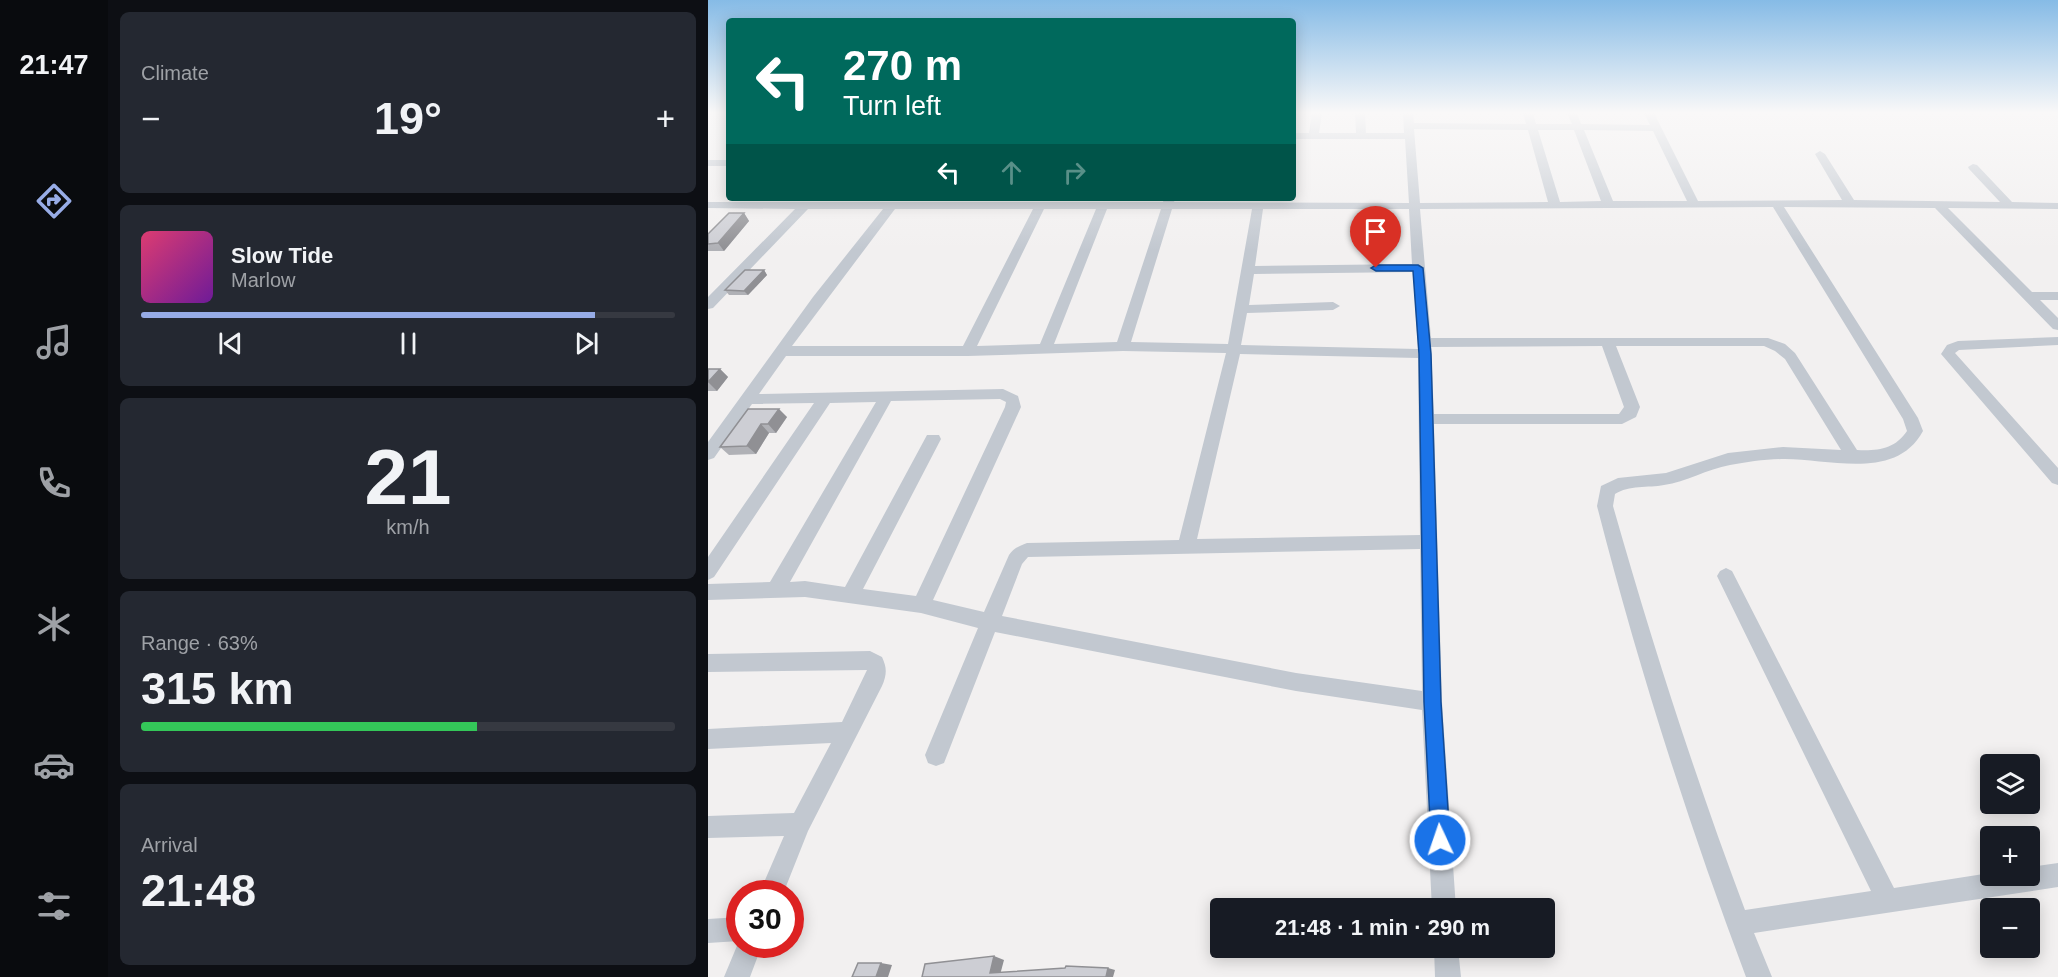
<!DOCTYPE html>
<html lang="en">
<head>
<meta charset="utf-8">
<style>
  :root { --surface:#171b24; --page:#242831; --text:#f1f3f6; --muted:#9ea1a6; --line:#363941; --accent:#97ace6 }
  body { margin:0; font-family:Arial,sans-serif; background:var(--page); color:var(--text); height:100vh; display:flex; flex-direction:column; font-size:22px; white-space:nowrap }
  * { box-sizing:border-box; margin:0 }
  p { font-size:20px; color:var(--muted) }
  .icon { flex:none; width:33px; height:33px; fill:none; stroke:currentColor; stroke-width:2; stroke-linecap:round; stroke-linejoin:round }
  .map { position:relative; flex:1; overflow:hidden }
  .side { display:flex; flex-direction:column; gap:12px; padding:12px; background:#0d0f14; width:600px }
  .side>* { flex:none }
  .top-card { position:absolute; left:18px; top:18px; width:570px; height:183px; border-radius:6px; box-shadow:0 3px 15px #0003; background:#00695c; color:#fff; overflow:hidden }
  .fabs { position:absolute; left:1272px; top:754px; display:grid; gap:12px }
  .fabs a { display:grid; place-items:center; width:60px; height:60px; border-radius:6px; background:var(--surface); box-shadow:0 3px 15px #0003; font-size:30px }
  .speed { position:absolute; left:18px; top:880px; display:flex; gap:12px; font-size:30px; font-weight:700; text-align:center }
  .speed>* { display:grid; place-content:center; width:78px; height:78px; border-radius:50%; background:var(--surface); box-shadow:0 3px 15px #0003; line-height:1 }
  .speed .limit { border:9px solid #d22; background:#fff; color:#111 }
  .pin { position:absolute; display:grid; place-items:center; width:51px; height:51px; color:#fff; margin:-62px -26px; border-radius:50% 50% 50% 0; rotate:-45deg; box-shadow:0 0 6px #0007 }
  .pin .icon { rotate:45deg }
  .me { position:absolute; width:66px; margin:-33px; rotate:357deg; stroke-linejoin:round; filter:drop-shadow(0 0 4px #0008) }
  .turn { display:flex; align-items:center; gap:21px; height:126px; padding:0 18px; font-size:27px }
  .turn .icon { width:78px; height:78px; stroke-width:2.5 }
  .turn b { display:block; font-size:42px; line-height:51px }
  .lanes { display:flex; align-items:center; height:57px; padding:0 18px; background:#0003; justify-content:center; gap:30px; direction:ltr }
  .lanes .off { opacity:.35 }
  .big { font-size:45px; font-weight:600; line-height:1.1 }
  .side .card { flex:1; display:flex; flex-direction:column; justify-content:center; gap:9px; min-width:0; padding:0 21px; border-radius:9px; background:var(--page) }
  .side .dial { align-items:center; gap:0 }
  .dial b { font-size:78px; line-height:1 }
  .song { display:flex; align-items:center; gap:18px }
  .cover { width:72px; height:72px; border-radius:9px; background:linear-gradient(135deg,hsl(340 70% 55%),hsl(280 70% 35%)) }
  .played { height:6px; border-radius:3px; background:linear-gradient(90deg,var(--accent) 85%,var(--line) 85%) }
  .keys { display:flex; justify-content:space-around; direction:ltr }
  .heat { display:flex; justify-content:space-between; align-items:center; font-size:33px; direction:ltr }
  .charge { height:9px; border-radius:4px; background:linear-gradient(90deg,#34c759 63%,var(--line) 0) }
  .trip { position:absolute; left:502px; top:898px; width:345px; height:60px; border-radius:6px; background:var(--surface); box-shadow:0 3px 15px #0003; font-weight:600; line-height:60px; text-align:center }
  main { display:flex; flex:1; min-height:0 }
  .menu { display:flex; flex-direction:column; width:108px; justify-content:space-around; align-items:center; background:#090b0e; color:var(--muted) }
  .menu .icon { width:42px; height:42px }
  .menu .active { color:var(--accent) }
  .menu b { font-size:27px; color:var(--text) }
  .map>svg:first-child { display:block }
</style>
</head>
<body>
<main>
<nav class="menu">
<b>21:47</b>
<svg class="icon active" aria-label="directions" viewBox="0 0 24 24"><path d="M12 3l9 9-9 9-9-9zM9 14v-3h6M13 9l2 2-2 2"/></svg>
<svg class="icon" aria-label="music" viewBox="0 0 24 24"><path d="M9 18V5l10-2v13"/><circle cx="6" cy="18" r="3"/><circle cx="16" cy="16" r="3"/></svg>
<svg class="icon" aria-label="phone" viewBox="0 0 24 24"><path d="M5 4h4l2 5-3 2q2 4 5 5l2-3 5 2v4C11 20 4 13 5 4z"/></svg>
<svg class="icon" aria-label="climate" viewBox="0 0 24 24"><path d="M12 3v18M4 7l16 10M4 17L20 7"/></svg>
<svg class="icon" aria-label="car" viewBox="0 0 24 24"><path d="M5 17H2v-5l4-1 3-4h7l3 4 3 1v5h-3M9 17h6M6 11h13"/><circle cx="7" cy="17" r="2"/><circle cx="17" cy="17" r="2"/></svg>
<svg class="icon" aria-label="filters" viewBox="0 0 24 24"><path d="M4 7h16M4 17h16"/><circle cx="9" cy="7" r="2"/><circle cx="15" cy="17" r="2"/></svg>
</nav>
<section class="side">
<div class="card"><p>Climate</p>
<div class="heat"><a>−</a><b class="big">19°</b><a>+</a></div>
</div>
<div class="card">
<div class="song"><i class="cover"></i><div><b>Slow Tide</b><p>Marlow</p></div></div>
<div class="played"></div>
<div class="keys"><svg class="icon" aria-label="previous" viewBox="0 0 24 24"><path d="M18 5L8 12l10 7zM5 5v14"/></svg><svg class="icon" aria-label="pause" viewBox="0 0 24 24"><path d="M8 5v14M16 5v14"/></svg><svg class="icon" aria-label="next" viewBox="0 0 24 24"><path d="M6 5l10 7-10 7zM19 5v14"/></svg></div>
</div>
<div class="card dial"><b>21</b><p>km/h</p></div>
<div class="card"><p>Range · 63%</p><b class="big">315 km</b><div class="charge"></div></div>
<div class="card"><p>Arrival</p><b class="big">21:48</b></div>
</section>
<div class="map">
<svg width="1350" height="977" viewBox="0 0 1350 977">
  <rect width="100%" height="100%" fill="#f2f0f0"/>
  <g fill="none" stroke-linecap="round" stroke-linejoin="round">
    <!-- minor -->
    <g fill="#c2c8d0" fill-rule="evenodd">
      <path d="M 604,113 L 614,113 L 611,133 L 648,133 L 647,113 L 657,113 L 658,133 L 696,133 L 695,113 L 705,113 L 706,123 L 818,124 L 815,113 L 825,113 L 828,124 L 864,124 L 859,113 L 869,113 L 873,124 L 942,125 L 936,113 L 946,113 L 990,201 L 1134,200 L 1107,154 L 1112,151 L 1117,154 L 1146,200 L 1292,202 L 1261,169 L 1260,167 L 1265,164 L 1269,165 L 1304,202 L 1350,203 L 1350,209 L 1240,208 L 1324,292 L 1350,292 L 1350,300 L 1332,300 L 1350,318 L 1350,330 L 1345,329 L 1227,208 L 1076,207 L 1210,418 L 1215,431 C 1188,481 1122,459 1077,459 C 1059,459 1039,462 1022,465 C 999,469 978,482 956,485 C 940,488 921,485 907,494 L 905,506 C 944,643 987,777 1037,910 L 1163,891 L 1009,576 L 1012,571 L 1018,568 L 1024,571 L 1186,888 L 1282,873 L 1282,876 L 1322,876 L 1322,867 L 1350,863 L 1350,887 L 1046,933 L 1064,977 L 1038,977 C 980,823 930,666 889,506 L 893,486 L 910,478 L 958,473 L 1020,453 L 1075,447 L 1133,450 L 1077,359 L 1067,351 L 1056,346 L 908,346 L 932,407 L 928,417 L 914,424 L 726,424 L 734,702 L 748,909 L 724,909 L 714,710 L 588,691 L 287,632 L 236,763 L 228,766 L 220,763 L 217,755 L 270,628 L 213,613 L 97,597 L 0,600 L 0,584 L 62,582 L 168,402 L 122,403 L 6,577 L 0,580 L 0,557 L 106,403 L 44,404 L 6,458 L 0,460 L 0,442 L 105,297 L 175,209 L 100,209 L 5,308 L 0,309 L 0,297 L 87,209 L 0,208 L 0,202 L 455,202 L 456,198 L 468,198 L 466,202 L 701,203 L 697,139 L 585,139 L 585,133 L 601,133 ZM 706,129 L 820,130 L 840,202 L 712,203 ZM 830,130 L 866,130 L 893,201 L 852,202 ZM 876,130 L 945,131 L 979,201 L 905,201 ZM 1065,207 L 1195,419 L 1199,431 C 1187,449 1170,451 1149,450 L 1087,353 L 1077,344 L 1060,338 L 723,338 L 712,209 ZM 187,209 L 325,209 L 255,346 L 84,346 ZM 336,209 L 388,209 L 332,344 L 269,346 ZM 399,209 L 453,209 L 409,342 L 346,344 ZM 464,209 L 544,209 L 520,344 L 423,342 ZM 555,209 L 701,209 L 704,264 L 547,266 ZM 705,272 L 710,349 L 533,345 L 539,313 L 625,310 L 632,306 L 625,302 L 541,305 L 546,274 ZM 894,346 L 916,407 L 911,414 L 726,414 L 723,347 ZM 415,351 L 518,353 L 471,540 L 319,543 C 311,546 306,548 301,555 L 276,612 L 225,600 L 313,407 L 310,396 L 295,389 L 51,394 L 78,356 L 260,356 ZM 532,354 L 710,358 L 712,535 L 489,539 ZM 292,399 L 298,402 L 297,407 L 208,596 L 155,589 L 233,439 L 231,435 L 219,435 L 137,587 L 97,581 L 82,582 L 183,401 ZM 712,549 L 714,691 L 588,673 L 294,616 L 314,564 L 320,557 Z"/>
      <rect x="0" y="160" width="21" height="6"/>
      <path d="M 1350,337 L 1350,345 L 1251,350 L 1247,353 L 1350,468 L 1350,485 L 1344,483 L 1233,354 L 1239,345 L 1250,341 Z"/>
      <path d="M 162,651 L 174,657 C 179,668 179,674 174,686 L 100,831 L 75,894 L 51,894 L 76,836 L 0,838 L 0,816 L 86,813 L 123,743 L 0,749 L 0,729 L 134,722 L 159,670 L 0,672 L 0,654 Z"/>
      <path d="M 32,917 L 32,945 L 54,945 L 42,977 L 16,977 L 31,941 L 0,943 L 0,919 Z"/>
      <path d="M 726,948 L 750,948 L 753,977 L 727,977 Z"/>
    </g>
  </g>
  <!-- wall -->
  <g fill="#b0b1b6">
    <path d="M 36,213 L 41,221 L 16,251 L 0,251 L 0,234 Z"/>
    <path d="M 56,270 L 59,275 L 40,295 L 21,295 L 17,290 Z"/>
    <path d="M 0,369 L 12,369 L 20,377 L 9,391 L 0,391 Z"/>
    <path d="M 40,409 L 79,417 L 68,433 L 61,433 L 48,454 L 21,455 L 12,447 Z"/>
  </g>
  <!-- shaded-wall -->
  <g fill="#909094">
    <path d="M 36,213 L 41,221 L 16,251 L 10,243 Z"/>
    <path d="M 56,270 L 59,275 L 40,295 L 36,291 Z"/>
    <path d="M 12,369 L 20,377 L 9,391 L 0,382 Z"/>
    <path d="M 71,409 L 79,417 L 68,433 L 60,424 Z"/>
    <path d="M 53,424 L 61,433 L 48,454 L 39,446 Z"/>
    <path d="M 286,956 L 296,960 L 292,975 L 282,973 Z"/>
    <path d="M 173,963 L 184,965 L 180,977 L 168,977 Z"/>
    <path d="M 400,968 L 407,970 L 405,977 L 398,977 Z"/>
  </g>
  <!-- building -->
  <g fill="#cdced4" stroke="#909094" stroke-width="1.5">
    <path d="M 21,213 L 36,213 L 10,243 L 0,244 L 0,234 Z"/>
    <path d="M 37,270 L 56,270 L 36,291 L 17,290 Z"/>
    <path d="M 0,369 L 12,369 L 0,382 Z"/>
    <path d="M 40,409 L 71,409 L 60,424 L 53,424 L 39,446 L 12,447 Z"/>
    <path d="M 286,956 L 282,973 L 357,968 L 358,966 L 400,968 L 398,977 L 214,977 L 217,964 Z"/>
    <path d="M 150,963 L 173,963 L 168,977 L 144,977 Z"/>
  </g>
  <!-- sky -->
  <linearGradient id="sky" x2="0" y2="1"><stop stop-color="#86bbe6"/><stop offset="0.45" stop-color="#f9f8f8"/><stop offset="1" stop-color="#f9f8f8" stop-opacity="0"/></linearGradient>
  <rect width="1350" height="250" fill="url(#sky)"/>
  <!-- route -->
  <path fill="#1a73e8" stroke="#114b97" stroke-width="1.5" d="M 710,265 L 715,268 L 723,354 L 733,702 L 742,840 L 739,847 L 732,849 L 726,847 L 723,840 L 716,702 L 711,354 L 705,271 L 668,271 L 663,268 L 668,265 Z"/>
</svg>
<div class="fabs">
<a><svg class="icon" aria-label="layers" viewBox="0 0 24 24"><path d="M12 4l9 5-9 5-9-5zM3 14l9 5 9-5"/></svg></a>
<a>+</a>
<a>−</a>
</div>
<div class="speed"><div class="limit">30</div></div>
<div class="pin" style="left:668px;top:268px;background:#d93025"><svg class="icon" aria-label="arrive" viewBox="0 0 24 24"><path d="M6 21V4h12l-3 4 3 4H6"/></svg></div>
<svg class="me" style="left:732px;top:840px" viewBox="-20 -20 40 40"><circle r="17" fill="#1a73e8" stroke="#fff" stroke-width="3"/><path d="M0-11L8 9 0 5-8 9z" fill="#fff"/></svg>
<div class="trip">21:48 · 1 min · 290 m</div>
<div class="top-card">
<div class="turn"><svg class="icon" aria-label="left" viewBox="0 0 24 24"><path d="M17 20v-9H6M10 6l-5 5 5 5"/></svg><div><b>270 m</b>Turn left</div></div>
<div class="lanes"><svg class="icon" aria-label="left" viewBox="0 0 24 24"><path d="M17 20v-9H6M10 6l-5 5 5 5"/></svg><svg class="icon off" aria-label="ahead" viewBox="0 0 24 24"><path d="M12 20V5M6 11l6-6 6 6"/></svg><svg class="icon off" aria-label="right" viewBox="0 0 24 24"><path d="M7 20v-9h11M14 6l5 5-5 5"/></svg></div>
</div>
</div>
</main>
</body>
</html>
